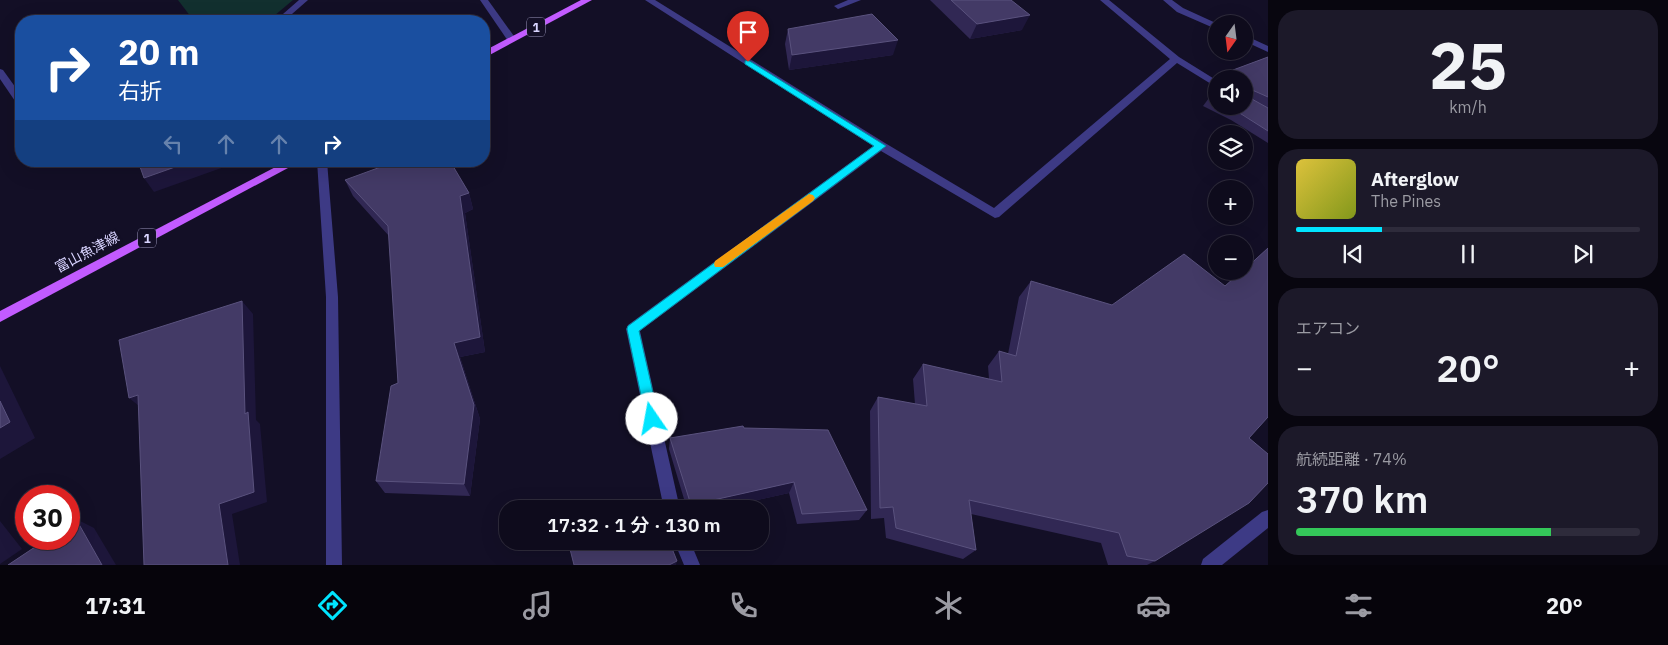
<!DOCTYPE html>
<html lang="ja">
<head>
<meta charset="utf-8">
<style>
  :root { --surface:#0e0b1c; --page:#1c1929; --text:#f1f3f6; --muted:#9b9ba3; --line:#2e2b3b; --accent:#00e5ff }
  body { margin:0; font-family:"IBM Plex Sans","Noto Sans JP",sans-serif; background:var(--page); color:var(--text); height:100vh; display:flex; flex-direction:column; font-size:19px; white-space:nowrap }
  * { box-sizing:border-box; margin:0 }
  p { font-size:16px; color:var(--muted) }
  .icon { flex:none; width:28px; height:28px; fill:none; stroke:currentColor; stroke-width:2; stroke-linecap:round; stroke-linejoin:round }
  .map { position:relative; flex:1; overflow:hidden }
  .drawer { display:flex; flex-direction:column; gap:10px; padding:10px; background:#08060f; width:400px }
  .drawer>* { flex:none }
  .hud { position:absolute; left:15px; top:15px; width:475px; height:152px; border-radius:20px; box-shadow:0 5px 20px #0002,0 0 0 1px var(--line); background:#1a4fa0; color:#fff; overflow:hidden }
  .needle { width:32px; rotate:194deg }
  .tools { position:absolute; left:1208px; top:15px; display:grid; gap:10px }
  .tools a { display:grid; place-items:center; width:45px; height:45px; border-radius:50%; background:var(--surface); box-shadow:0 5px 20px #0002,0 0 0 1px var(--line); font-size:25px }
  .speed { position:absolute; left:15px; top:485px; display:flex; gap:10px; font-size:25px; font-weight:700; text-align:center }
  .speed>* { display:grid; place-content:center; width:65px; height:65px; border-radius:50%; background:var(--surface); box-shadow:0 5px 20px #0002,0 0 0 1px var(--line); line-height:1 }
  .speed .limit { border:8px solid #d22; background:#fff; color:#111 }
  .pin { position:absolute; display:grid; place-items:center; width:42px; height:42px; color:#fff; margin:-51px -21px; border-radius:50% 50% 50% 0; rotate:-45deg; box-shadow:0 0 5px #0007 }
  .pin .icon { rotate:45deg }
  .me { position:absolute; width:55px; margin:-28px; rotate:348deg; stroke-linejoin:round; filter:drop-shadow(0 0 4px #0008) }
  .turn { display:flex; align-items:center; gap:18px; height:105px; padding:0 20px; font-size:22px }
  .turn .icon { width:65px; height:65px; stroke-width:2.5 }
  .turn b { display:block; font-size:35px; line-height:42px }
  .lanes { display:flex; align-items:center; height:48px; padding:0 20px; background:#0003; justify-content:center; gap:25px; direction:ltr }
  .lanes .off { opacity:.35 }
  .big { font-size:38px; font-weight:600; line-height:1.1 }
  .drawer .widget { flex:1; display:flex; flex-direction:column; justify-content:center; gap:8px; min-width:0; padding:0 18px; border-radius:20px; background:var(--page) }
  .drawer .dial { align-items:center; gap:0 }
  .dial b { font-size:65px; line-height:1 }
  .song { display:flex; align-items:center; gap:15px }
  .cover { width:60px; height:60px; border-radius:8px; background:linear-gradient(135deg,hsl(50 70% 55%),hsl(70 70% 35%)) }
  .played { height:5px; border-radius:2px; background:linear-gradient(90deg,var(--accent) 25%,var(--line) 25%) }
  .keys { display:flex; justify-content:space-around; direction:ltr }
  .heat { display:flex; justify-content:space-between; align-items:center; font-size:28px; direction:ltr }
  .charge { height:8px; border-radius:4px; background:linear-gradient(90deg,#34c759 74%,var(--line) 0) }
  .trip { position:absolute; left:499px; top:500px; width:270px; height:50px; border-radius:20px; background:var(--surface); box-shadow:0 5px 20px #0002,0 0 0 1px var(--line); font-weight:600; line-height:50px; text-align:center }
  .tab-bar { display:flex; height:80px; justify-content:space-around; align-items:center; background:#06040b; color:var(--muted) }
  .tab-bar .icon { width:35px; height:35px }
  .tab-bar .active { color:var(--accent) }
  .tab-bar b { font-size:22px; color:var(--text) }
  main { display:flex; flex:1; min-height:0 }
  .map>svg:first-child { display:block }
</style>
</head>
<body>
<main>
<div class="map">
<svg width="1268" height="565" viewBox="0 0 1268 565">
  <rect width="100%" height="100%" fill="#130f26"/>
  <!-- green -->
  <path fill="#12302f" d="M 178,0 L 293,0 L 268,21 L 194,21 Z"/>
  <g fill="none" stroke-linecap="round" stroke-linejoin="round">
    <!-- minor -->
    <g fill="#3d3a85" fill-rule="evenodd">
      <path d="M 299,0 L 308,0 L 284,21 L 275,21 Z"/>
      <path d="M 480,0 L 488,0 L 516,39 L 514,41 L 508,41 Z"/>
      <path d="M 645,0 L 655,0 L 885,143 L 994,208 L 1170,59 L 1100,0 L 1109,0 L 1179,57 L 1216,80 L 1216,87 L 1177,63 L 999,217 L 995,218 L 881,151 L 640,331 L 680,509 L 664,509 L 626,329 L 628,325 L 873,146 Z"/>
      <path d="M 848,0 L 861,0 L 838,9 L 834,6 Z"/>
      <path d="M 1163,0 L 1172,0 L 1183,8 L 1218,24 L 1216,24 L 1216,29 L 1177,12 Z"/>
      <path d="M 1244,35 L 1268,46 L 1268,52 L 1244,41 Z"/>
      <path d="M 0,69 L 3,70 L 21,95 L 21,105 L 17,104 L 0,79 Z"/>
      <path d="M 317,161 L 327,161 L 338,297 L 342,565 L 326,565 L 326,297 Z"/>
      <path d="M 1268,510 L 1268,528 L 1222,565 L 1201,565 L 1203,559 L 1262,512 Z"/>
      <path d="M 674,541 L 690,541 L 700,565 L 684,565 Z"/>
    </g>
    <!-- major -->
    <g fill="#c25bff" fill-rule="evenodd">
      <path d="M 581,0 L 592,0 L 484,58 L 484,51 Z"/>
      <path d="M 287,161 L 301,161 L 0,322 L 0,311 Z"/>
    </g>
  </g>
  <!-- wall -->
  <g fill="#312854">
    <path d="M 930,0 L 1011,0 L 1022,30 L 970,39 Z"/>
    <path d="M 788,29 L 893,55 L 789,70 L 785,44 Z"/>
    <path d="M 1268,57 L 1268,143 L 1231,120 L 1203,106 L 1209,98 L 1216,94 L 1216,106 L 1244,106 L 1244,79 L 1226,78 L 1233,70 Z"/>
    <path d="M 345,180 L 469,193 L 473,209 L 465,213 L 485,352 L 460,357 L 480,419 L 470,496 L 385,493 L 376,481 L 398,383 L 389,236 L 353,196 Z"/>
    <path d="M 1031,281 L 1249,438 L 1155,561 L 1147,565 L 1108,565 L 1101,543 L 971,514 L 976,550 L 963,559 L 886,538 L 884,518 L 871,519 L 870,411 L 878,397 L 915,404 L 913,379 L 923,364 L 989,379 L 988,366 L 999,351 L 1008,354 L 1019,297 Z"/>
    <path d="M 744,428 L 867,510 L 859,520 L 797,524 L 789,493 L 717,509 L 687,509 L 669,449 L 670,438 Z"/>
  </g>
  <!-- shaded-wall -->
  <g fill="#1d163a">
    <path d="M 1030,15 L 1022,30 L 970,39 L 977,24 Z"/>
    <path d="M 898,40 L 893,55 L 789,70 L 792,55 Z"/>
    <path d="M 46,161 L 65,161 L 51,166 Z"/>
    <path d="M 192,161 L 241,161 L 154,192 L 144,178 Z"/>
    <path d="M 469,193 L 473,209 L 465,213 L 485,352 L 460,357 L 480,419 L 470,496 L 464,484 L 454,343 L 460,196 Z"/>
    <path d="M 242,301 L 253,314 L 256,420 L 260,424 L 267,502 L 232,514 L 240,565 L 228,565 L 219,504 Z"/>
    <path d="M 0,366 L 35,438 L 0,459 Z"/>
    <path d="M 138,395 L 144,410 L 129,398 Z"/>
    <path d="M 794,482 L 789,493 L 717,509 L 690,509 L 691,505 Z"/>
    <path d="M 76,519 L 94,528 L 116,565 L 102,565 Z"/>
    <path d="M 0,521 L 22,549 L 0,564 Z"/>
    <path d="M 677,561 L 676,565 L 669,565 Z"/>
  </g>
  <!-- building -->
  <g fill="#433a66" stroke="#5a527e">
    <path d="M 951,0 L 1011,0 L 1030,15 L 977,24 Z"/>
    <path d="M 872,14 L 898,40 L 792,55 L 788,29 Z"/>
    <path d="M 1268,57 L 1268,97 L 1250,89 L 1250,98 L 1268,108 L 1268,131 L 1238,112 L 1226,106 L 1244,106 L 1244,79 L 1239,79 L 1243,76 L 1233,70 Z"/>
    <path d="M 1216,94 L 1216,102 L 1209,98 Z"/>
    <path d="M 138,161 L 192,161 L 144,178 Z"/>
    <path d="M 397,161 L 450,161 L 469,193 L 460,196 L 480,337 L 454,343 L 474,405 L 464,484 L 376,481 L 391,386 L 398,383 L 388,226 L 345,180 Z"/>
    <path d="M 1268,248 L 1268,417 L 1249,438 L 1268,454 L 1268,483 L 1249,503 L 1155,561 L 1127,556 L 1119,533 L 969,500 L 976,550 L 896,528 L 893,507 L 880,508 L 878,397 L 927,406 L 923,364 L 1002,382 L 999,351 L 1016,356 L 1031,281 L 1112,305 L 1184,254 L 1225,286 L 1242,271 L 1244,271 L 1244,270 Z"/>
    <path d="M 242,301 L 245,414 L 248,412 L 254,492 L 219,504 L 228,565 L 144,565 L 138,395 L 129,398 L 119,340 Z"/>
    <path d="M 0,401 L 10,422 L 0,428 Z"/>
    <path d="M 743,426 L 744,428 L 828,430 L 867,510 L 802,514 L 794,482 L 691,505 L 670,438 Z"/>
    <path d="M 656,504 L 658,509 L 644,509 Z"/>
    <path d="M 76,519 L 102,565 L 8,565 L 47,539 L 69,539 L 69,524 Z"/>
    <path d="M 568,541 L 669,541 L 677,561 L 669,565 L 574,565 Z"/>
  </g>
  <!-- route -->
  <path fill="#00e5ff" stroke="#0095a6" d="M 748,60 L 886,146 L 639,331 L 659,419 L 657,423 L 652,425 L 648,423 L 646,419 L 627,329 L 628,326 L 874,146 L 745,64 L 745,61 Z"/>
  <!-- slow -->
  <path fill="#f59e0b" d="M 809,194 L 813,195 L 815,198 L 813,201 L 723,267 L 715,267 L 714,264 L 715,261 Z"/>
  <g text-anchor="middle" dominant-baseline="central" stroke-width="5" stroke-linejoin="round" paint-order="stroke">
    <!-- shield labels -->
    <g fill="#130f26" stroke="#9e99be" stroke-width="1">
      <rect x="527" y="17.5" width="18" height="19" rx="4"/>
      <rect x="138" y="228.5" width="18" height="19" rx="4"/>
    </g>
    <g font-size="12" font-weight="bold" fill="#d9d4ff">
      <text x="536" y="27">1</text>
      <text x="147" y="238">1</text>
    </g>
    <!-- street labels -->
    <g font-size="14" fill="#d9d4ff" stroke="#130f26">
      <text transform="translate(87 252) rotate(-28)">富山魚津線</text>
    </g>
  </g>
</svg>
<div class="tools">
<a><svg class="needle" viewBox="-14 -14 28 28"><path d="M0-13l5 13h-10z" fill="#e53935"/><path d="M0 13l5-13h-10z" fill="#9b9ba3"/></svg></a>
<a><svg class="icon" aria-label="sound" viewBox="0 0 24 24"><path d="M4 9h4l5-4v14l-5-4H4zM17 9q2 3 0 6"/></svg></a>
<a><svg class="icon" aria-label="layers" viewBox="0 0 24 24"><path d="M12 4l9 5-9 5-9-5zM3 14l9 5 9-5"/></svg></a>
<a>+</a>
<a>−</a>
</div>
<div class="speed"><div class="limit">30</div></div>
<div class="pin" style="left:748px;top:62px;background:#d93025"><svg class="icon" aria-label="arrive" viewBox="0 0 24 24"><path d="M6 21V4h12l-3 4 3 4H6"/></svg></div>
<svg class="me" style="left:652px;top:419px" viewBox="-20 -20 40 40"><circle r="19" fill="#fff"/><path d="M0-13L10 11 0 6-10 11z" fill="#00e5ff"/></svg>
<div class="trip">17:32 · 1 分 · 130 m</div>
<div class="hud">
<div class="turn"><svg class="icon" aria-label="right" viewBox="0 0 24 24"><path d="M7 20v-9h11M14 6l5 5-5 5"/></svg><div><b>20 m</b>右折</div></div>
<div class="lanes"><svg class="icon off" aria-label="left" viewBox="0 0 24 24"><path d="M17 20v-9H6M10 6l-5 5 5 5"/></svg><svg class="icon off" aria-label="ahead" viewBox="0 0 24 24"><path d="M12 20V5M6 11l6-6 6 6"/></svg><svg class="icon off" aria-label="ahead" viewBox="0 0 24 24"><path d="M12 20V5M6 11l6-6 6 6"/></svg><svg class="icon" aria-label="right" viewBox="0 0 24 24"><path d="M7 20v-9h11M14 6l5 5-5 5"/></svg></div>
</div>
</div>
<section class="drawer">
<div class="widget dial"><b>25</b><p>km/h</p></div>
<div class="widget">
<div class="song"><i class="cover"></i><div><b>Afterglow</b><p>The Pines</p></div></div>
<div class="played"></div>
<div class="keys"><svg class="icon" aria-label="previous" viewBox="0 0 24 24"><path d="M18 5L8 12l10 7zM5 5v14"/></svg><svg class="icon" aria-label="pause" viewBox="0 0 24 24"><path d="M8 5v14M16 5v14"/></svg><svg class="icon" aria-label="next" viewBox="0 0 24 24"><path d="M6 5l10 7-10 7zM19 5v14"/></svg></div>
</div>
<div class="widget"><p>エアコン</p>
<div class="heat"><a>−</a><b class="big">20°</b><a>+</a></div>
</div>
<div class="widget"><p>航続距離 · 74%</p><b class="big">370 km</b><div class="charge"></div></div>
</section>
</main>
<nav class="tab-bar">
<b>17:31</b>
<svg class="icon active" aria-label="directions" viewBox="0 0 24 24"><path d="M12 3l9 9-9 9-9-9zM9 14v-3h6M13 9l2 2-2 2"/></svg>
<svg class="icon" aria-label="music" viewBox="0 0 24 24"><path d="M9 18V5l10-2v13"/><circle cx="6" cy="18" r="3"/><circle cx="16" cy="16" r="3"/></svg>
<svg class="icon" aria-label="phone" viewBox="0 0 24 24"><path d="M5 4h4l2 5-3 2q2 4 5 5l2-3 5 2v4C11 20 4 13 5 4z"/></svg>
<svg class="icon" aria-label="climate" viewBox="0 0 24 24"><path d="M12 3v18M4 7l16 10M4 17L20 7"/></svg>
<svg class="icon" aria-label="car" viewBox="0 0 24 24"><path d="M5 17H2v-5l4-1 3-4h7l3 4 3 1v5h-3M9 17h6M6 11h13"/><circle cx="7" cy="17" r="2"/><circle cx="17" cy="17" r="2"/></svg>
<svg class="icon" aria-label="filters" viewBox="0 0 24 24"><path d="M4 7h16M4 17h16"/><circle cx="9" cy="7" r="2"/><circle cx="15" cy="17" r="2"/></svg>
<b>20°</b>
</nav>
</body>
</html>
